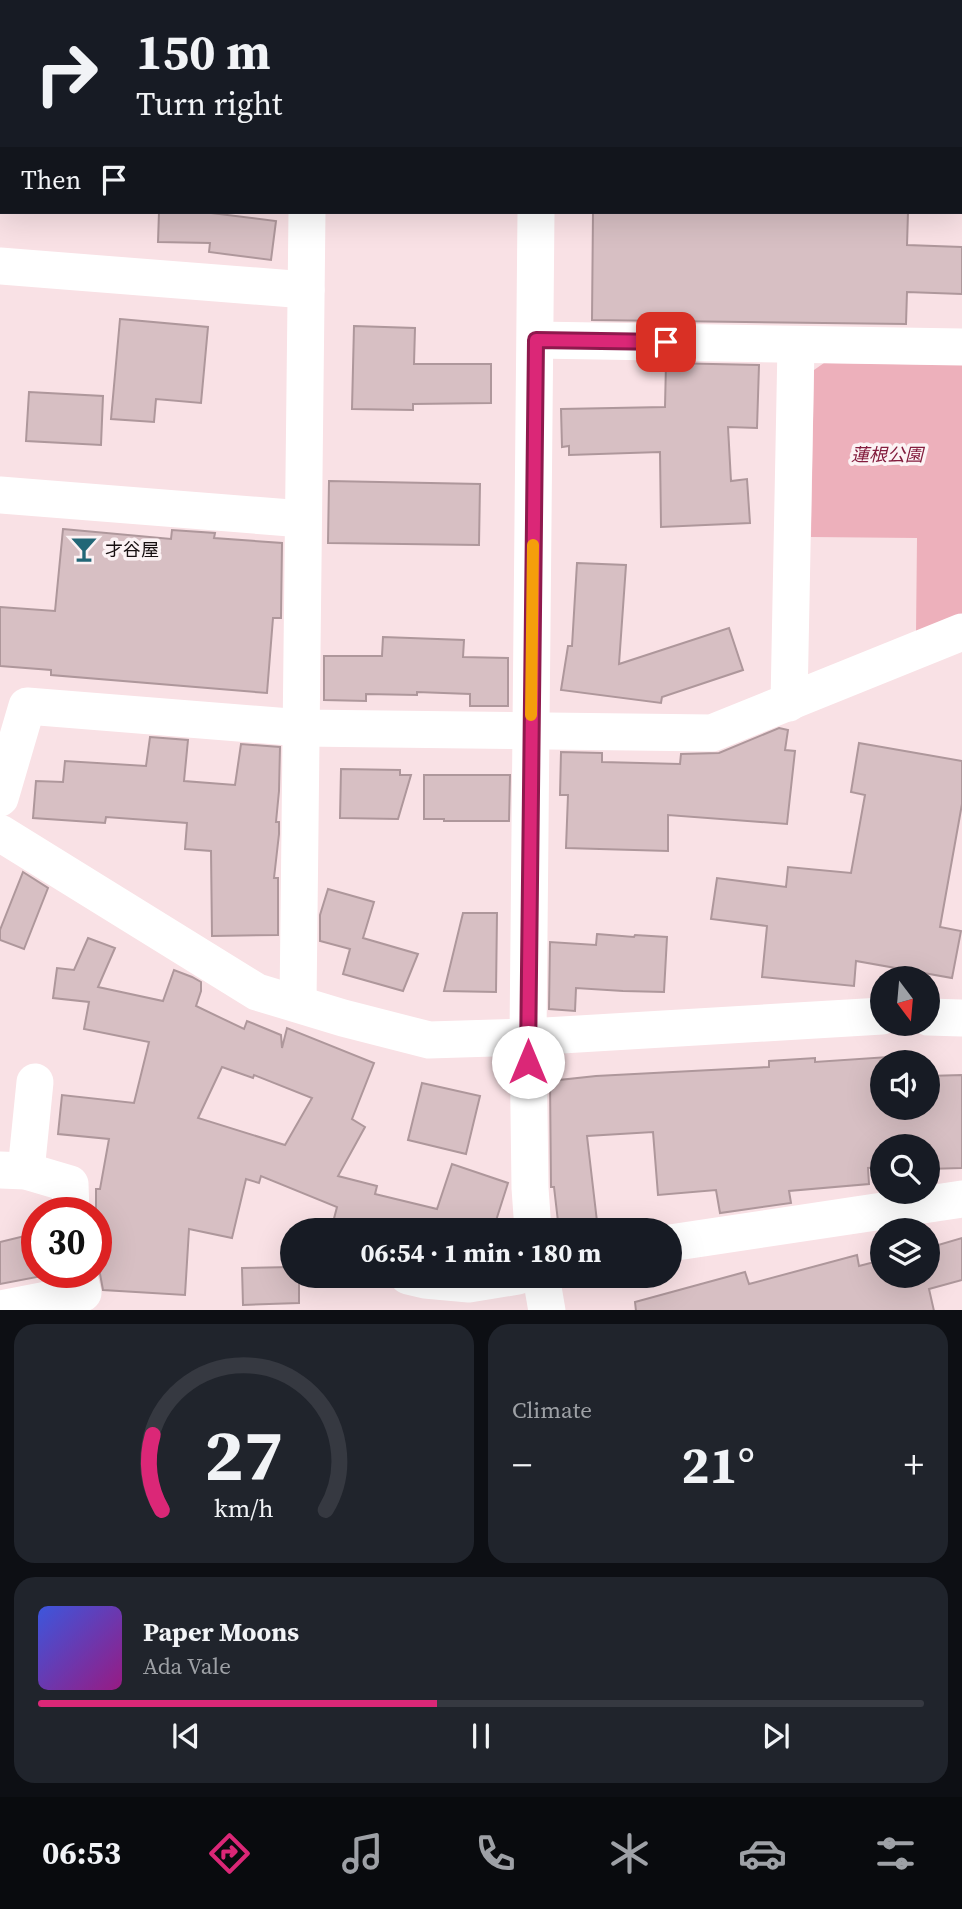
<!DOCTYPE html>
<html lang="en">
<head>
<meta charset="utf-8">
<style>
  :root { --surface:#171b24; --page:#20242c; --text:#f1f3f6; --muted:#9ea1a6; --line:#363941; --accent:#db2777 }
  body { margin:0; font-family:"Source Serif 4","Noto Sans JP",serif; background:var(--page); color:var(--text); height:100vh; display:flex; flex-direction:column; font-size:26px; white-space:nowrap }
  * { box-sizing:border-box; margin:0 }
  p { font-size:23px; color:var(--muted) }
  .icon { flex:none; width:38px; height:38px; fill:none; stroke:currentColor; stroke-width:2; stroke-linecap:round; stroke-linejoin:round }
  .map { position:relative; height:1310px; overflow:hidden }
  .drawer { display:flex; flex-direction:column; gap:14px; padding:14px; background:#0d0f14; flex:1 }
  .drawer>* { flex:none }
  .hud { position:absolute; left:0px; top:0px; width:962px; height:214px; box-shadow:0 7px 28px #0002; background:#171b24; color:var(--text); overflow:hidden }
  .needle { width:46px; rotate:164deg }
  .controls { position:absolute; left:870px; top:966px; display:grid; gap:14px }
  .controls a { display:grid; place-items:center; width:70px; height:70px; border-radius:50%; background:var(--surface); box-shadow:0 7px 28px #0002; font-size:35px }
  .speed { position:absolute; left:21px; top:1197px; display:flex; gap:14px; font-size:35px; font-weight:700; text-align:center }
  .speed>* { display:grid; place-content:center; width:91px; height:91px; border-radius:50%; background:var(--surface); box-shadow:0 7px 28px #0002; line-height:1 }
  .speed .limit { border:10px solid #d22; background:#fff; color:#111 }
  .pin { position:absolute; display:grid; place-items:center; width:60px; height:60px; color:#fff; margin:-30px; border-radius:14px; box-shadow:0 4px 10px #0006 }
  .me { position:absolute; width:77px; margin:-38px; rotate:0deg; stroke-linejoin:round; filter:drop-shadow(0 0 5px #0008) }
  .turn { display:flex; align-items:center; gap:24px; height:147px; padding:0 21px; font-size:32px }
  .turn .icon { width:91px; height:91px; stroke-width:2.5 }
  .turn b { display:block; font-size:49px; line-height:60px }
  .then { display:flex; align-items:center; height:66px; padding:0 21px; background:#0003; gap:14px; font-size:26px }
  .big { font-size:52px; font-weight:700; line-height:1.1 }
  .drawer .widget { flex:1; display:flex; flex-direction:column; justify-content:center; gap:10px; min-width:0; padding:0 24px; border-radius:21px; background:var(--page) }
  .drawer .dial { align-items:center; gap:0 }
  .dial svg { height:182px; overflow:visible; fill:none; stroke:var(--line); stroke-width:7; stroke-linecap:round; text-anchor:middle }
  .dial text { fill:var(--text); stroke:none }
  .song { display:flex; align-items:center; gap:21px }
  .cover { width:84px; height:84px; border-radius:10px; background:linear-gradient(135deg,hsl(230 70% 55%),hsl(310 70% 35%)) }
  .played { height:7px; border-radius:4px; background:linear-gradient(90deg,var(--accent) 45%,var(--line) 45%) }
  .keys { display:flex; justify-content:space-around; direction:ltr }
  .heat { display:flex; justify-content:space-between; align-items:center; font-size:38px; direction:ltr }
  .drawer .tiles { flex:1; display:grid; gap:14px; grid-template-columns:1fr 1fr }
  .widget:last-child { grid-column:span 2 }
  .trip { position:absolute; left:280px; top:1218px; width:402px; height:70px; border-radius:35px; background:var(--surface); box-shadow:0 7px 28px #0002; font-weight:700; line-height:70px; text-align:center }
  .tab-bar { display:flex; height:112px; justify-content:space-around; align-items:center; background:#090b0e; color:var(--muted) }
  .tab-bar .icon { width:49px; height:49px }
  .tab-bar .selected { color:var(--accent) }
  .tab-bar b { font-size:32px; color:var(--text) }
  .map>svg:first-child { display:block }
</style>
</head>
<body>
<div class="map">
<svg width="962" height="1311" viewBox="0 0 962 1311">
  <rect width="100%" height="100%" fill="#f9e1e5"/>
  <!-- green -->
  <path fill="#edb0bb" d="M 824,363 L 962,365 L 962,615 L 916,633 L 917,538 L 811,537 L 814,370 Z"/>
  <!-- building -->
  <g fill="#d7bfc3" stroke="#ae979b" stroke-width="2" fill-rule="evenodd">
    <path d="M 159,212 L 203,212 L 276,221 L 271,260 L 209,252 L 210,243 L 158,242 Z"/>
    <path d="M 593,212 L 908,212 L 907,245 L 962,247 L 962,294 L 907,292 L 906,324 L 592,320 Z"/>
    <path d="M 120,319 L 208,327 L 201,403 L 156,399 L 154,422 L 111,419 Z"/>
    <path d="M 354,326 L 415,328 L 414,364 L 491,364 L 491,403 L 413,404 L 413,410 L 352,409 Z"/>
    <path d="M 666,363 L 759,365 L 757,428 L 728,427 L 731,481 L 747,479 L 750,523 L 661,527 L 660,452 L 569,455 L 569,446 L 562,447 L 561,409 L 665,407 Z"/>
    <path d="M 29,392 L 103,396 L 101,445 L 26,441 Z"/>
    <path d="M 329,481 L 480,484 L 479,545 L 328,543 Z"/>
    <path d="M 63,529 L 171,539 L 172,530 L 215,533 L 214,538 L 282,543 L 281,618 L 273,618 L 267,693 L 51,675 L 51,670 L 0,666 L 0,607 L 55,611 Z"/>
    <path d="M 577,563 L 626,565 L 619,664 L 729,628 L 743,670 L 662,697 L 661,703 L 561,690 L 568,646 L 572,646 Z"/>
    <path d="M 383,637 L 464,640 L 463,657 L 508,658 L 508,706 L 470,706 L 470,694 L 417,692 L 417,695 L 366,694 L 366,701 L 324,700 L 324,656 L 382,656 Z"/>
    <path d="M 779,728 L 788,730 L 785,750 L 795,751 L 787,824 L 668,815 L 668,851 L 566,848 L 568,795 L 560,795 L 561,752 L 602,753 L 602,762 L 680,764 L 681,754 L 719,753 Z"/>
    <path d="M 150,737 L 188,740 L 184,781 L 235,785 L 241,744 L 280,747 L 279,791 L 276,822 L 279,822 L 279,834 L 274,878 L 278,878 L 278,935 L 212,936 L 211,851 L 185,849 L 187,823 L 106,817 L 105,823 L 33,818 L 36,781 L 63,782 L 65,761 L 146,766 Z"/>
    <path d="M 859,743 L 962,761 L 962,804 L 940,927 L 961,931 L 952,978 L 856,961 L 854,986 L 762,977 L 767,926 L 711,919 L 717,878 L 786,887 L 788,867 L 851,873 L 865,795 L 851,792 Z"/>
    <path d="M 341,769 L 400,770 L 400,775 L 411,775 L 398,819 L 340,818 Z"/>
    <path d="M 424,775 L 510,775 L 509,821 L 444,821 L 444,819 L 424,819 Z"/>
    <path d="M 23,872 L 48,888 L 24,949 L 0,940 L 0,930 Z"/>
    <path d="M 328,889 L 374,902 L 363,938 L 418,954 L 403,991 L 343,974 L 350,949 L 320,941 L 320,915 Z"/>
    <path d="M 463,913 L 497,913 L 496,992 L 444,991 Z"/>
    <path d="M 597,934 L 634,937 L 635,935 L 667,937 L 664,992 L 623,991 L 576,988 L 575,1011 L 549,1009 L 550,942 L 596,945 Z"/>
    <path d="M 88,938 L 115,948 L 98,987 L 163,1001 L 174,970 L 192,977 L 201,982 L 201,991 L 196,1006 L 244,1029 L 247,1021 L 281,1035 L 282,1048 L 287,1028 L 374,1063 L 352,1119 L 365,1127 L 338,1176 L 377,1186 L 375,1194 L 437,1209 L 452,1164 L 508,1183 L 493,1230 L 331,1230 L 337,1207 L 261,1176 L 259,1183 L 246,1179 L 232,1238 L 189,1229 L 185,1295 L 103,1290 L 98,1263 L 96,1263 L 96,1189 L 100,1189 L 109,1139 L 58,1134 L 62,1095 L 134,1103 L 149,1042 L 84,1029 L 89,1002 L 53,998 L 57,968 L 74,970 ZM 222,1067 L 253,1078 L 254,1075 L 312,1098 L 285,1145 L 198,1118 Z"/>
    <path d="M 903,1056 L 904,1062 L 882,1062 L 882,1108 L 928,1108 L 928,1076 L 962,1075 L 962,1168 L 928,1169 L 928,1146 L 882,1146 L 882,1167 L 868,1168 L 869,1184 L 789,1191 L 791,1203 L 720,1213 L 716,1190 L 658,1195 L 653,1132 L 587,1136 L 598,1230 L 559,1230 L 554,1187 L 551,1187 L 550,1081 L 596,1076 L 769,1067 L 769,1061 L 815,1058 L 815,1062 Z"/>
    <path d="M 422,1083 L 480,1096 L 466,1154 L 408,1140 Z"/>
    <path d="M 37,1233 L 37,1277 L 0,1284 L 0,1242 Z"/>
    <path d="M 962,1238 L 962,1280 L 929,1289 L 934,1311 L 636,1311 L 635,1302 L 745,1272 L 749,1284 L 857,1255 L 859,1266 L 882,1260 L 882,1276 L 928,1276 L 928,1248 Z"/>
    <path d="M 292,1267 L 292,1276 L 299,1276 L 299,1303 L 243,1305 L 242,1268 Z"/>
  </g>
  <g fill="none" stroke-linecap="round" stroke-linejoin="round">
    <!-- minor -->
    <g stroke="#fff" stroke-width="37">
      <path d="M 538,2 L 538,0"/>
      <path d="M 0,72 L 2,73"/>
      <path d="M 0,266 L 306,290"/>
      <path d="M 536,340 L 962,347"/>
      <path d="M 0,495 L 303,519"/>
      <path d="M 789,703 L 796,345"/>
      <path d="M 0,798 L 27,706 L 302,728 L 712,733 L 962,632"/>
      <path d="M 0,833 L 257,992 L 343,1018 L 429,1040 L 528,1037 L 882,1016"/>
      <path d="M 298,1004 L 307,212"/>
      <path d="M 928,1017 L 962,1018"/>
      <path d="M 0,1170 L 26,1171 L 70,1184 L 71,1213"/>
      <path d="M 26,1171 L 35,1082"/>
      <path d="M 533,1230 L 530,1188 L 528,1037 L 536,212"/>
      <path d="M 670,1243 L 962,1199"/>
      <path d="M 408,1276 L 425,1280 L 469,1284 L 518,1276"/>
      <path d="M 541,1276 L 547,1311"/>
      <path d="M 0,1309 L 83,1293 L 78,1272"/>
    </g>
  </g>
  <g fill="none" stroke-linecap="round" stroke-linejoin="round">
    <defs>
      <path id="route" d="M 528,1062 L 536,340 L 666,342"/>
    </defs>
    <!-- route casing -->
    <use href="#route" stroke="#8e194d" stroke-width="18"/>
    <!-- route -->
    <use href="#route" stroke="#db2777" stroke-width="12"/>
    <!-- slow -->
    <path stroke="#f59e0b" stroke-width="12" d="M 531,715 L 533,545"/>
  </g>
  <!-- icons -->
  <defs>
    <symbol id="bar-bare" viewBox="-9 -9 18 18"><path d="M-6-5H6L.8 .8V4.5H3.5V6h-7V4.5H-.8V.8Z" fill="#226777" stroke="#fcf2f4" stroke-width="2.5" paint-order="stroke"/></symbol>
  </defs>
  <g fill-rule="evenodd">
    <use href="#bar-bare" x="65" y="530" width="38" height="38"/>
  </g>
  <g text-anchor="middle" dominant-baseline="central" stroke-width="7" stroke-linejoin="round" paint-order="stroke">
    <!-- park labels -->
    <g font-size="18" font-style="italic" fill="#831d3e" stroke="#fcf2f4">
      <text x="887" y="454">蓮根公園</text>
    </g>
    <!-- poi labels -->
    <g font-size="18" fill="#170f10" stroke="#fcf2f4" text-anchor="start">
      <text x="105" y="549">才谷屋</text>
    </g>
  </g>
</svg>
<div class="controls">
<a><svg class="needle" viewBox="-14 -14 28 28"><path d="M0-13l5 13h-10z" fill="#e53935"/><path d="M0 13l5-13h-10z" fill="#9ea1a6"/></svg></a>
<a><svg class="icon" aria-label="sound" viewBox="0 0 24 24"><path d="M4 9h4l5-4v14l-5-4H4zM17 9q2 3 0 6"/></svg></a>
<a><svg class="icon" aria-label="search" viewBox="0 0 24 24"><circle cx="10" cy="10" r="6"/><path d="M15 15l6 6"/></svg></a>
<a><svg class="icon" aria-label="layers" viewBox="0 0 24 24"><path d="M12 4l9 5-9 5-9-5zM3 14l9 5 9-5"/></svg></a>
</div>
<div class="speed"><div class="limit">30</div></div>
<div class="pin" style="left:666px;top:342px;background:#d93025"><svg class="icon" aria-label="arrive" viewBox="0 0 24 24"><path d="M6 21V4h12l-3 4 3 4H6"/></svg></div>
<svg class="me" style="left:528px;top:1062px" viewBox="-20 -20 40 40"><circle r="19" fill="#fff"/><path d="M0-13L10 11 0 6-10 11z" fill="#db2777"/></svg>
<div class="trip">06:54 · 1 min · 180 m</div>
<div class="hud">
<div class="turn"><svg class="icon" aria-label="right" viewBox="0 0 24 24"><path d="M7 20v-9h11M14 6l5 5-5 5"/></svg><div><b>150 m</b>Turn right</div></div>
<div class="then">Then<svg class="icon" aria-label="arrive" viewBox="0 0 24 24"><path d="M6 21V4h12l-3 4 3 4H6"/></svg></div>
</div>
</div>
<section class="drawer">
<div class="tiles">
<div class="widget dial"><svg viewBox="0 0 100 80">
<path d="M14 69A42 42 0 1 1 86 69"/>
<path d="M14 69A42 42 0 0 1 10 36" stroke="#db2777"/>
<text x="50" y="56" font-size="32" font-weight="700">27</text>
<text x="50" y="72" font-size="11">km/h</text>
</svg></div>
<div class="widget"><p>Climate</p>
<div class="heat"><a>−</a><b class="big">21°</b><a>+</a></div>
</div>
<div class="widget">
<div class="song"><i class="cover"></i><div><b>Paper Moons</b><p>Ada Vale</p></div></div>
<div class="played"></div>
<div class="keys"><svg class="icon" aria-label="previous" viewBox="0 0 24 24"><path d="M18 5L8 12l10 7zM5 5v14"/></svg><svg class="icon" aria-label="pause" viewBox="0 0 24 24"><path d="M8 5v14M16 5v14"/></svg><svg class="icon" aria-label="next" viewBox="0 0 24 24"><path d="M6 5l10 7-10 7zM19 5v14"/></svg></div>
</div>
</div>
</section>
<nav class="tab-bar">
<b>06:53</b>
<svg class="icon selected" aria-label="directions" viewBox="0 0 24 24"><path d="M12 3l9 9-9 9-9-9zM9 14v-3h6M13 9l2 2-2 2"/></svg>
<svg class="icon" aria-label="music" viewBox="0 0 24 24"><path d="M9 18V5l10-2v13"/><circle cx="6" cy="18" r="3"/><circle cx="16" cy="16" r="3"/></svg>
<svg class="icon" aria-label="phone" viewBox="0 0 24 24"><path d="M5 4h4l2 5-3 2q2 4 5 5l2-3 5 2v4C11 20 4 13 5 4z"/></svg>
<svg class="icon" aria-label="climate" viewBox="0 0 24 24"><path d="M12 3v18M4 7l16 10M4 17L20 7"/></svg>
<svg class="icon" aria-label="car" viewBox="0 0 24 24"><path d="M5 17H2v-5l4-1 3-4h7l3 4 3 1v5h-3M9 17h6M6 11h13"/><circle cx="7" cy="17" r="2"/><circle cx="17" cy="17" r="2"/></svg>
<svg class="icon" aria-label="filters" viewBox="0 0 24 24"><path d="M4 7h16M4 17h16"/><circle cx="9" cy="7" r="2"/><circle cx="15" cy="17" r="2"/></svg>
</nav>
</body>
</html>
